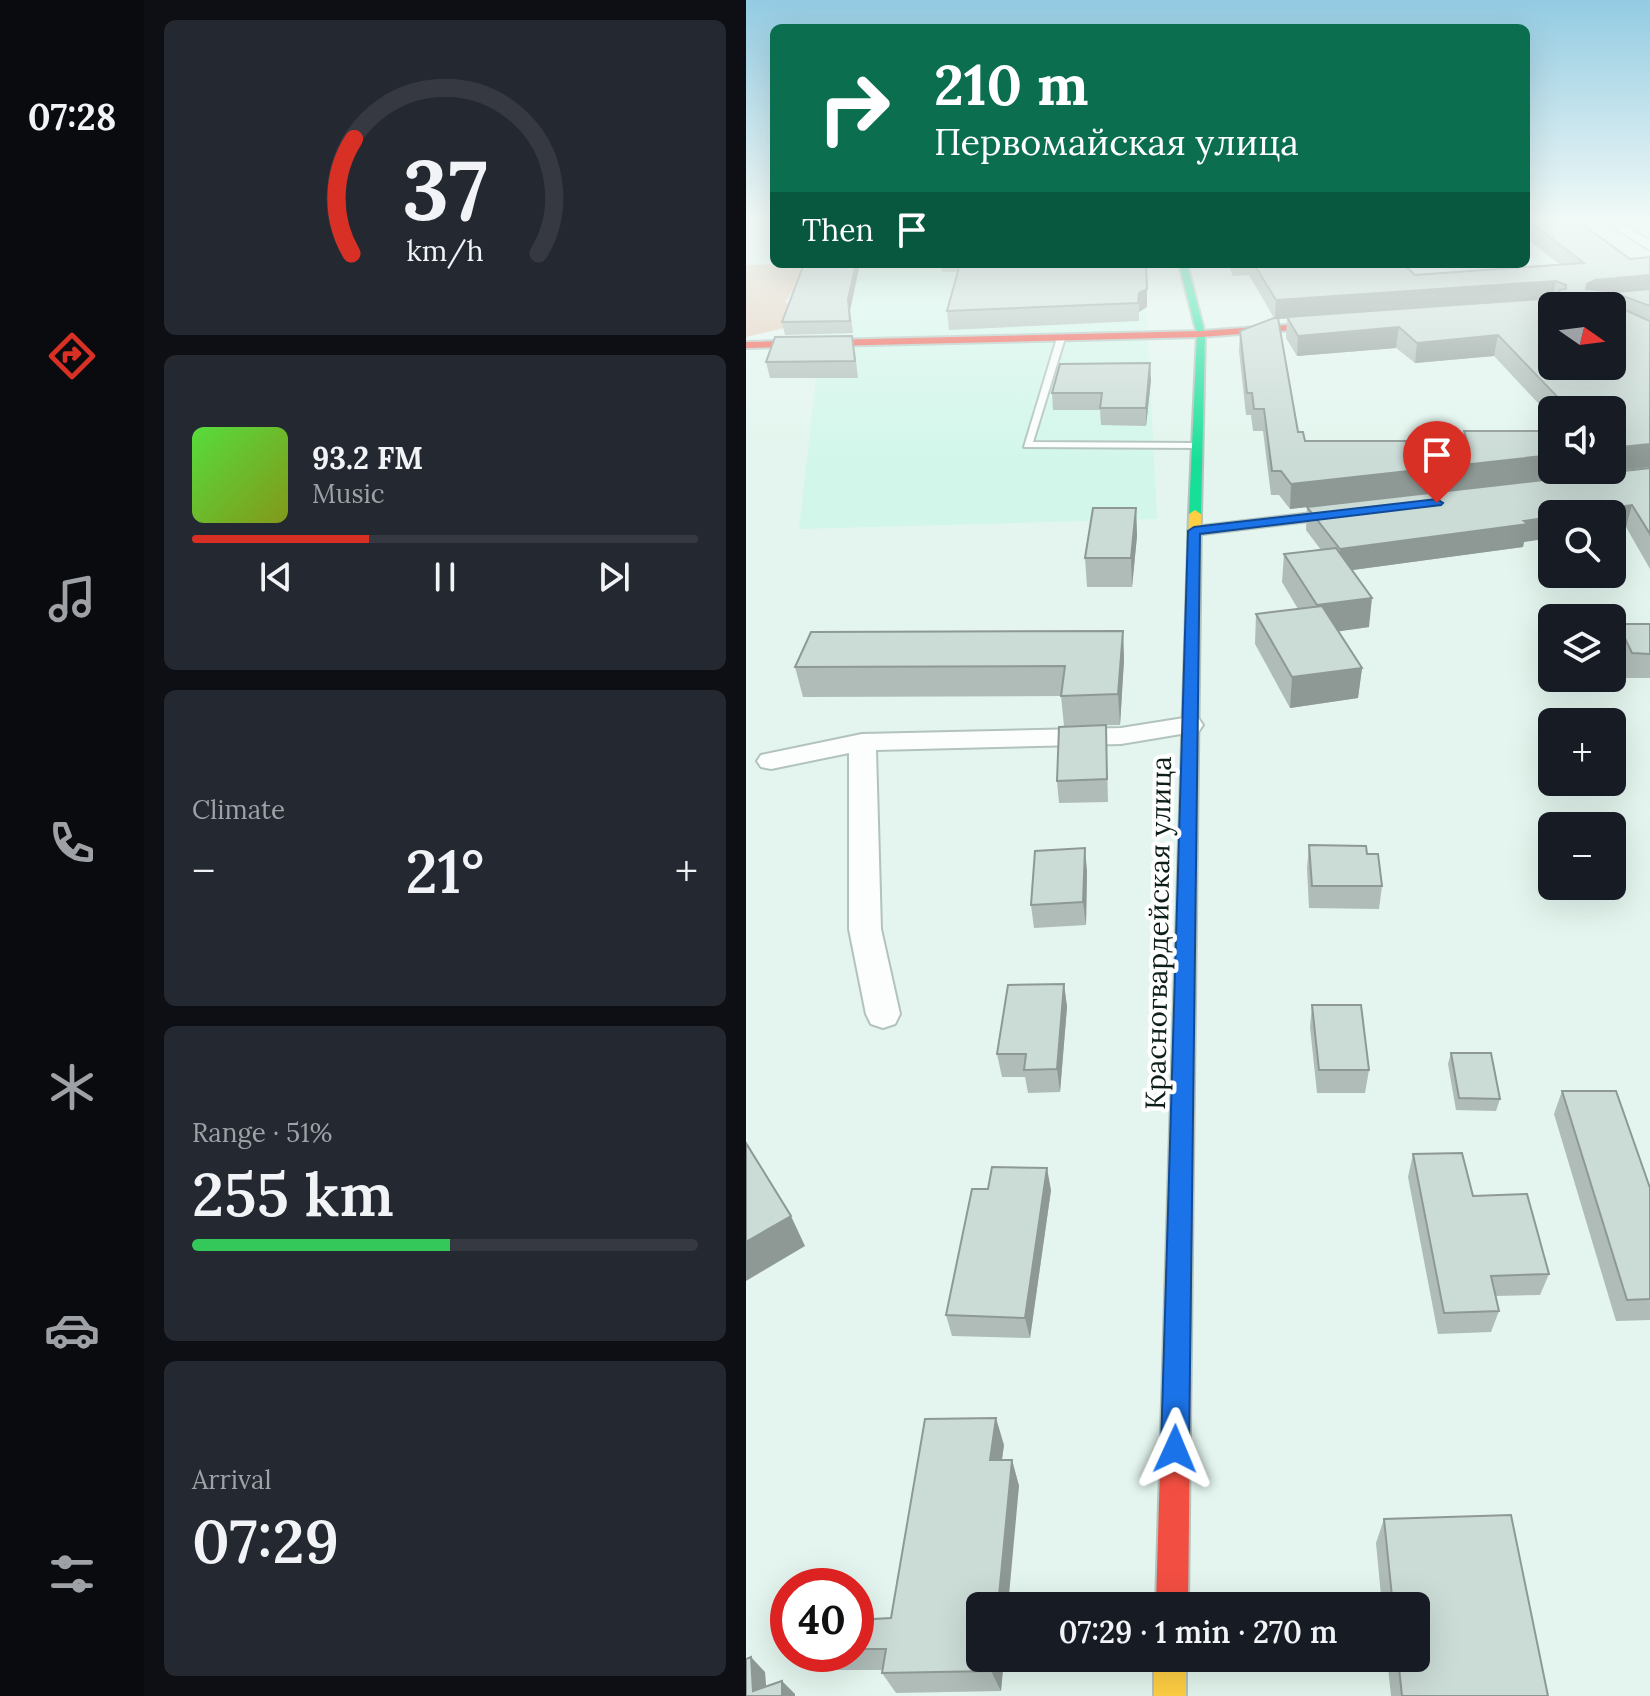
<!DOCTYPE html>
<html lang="en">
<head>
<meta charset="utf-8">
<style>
  :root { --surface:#171b24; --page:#242831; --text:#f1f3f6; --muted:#9ea1a6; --line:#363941; --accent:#d93025 }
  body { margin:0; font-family:Lora,serif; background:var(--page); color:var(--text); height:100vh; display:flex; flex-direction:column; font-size:30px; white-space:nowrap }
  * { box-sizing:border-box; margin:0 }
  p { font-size:26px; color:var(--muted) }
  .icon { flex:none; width:44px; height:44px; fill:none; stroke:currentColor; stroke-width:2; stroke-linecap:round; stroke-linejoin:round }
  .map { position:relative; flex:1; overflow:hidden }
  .side { display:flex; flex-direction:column; gap:20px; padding:20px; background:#0d0f14; width:602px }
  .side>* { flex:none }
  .guide { position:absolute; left:24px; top:24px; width:760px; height:244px; border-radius:12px; box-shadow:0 8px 32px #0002; background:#0b6e4f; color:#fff; overflow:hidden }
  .needle { width:52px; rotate:104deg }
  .controls { position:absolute; left:792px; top:292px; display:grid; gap:16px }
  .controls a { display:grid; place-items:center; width:88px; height:88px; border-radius:12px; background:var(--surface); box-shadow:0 8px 32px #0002; font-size:40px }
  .speed { position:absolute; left:24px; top:1568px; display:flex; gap:16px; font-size:40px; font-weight:700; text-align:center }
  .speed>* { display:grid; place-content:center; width:104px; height:104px; border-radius:50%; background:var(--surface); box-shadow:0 8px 32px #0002; line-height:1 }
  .speed .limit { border:12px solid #d22; background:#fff; color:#111 }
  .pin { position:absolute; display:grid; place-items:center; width:68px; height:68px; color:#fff; margin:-82px -34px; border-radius:50% 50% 50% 0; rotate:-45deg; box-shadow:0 0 8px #0007 }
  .pin .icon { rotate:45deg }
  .me { position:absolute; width:88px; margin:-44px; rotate:1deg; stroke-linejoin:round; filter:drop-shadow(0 0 6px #0008) }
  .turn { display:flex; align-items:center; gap:28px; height:168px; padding:0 32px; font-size:36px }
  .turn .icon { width:104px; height:104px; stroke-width:2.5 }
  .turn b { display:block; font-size:56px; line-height:68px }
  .then { display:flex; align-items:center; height:76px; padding:0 32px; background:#0003; gap:16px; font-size:30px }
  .big { font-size:60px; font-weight:600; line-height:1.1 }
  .side .widget { flex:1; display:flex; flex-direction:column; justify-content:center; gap:12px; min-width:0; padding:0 28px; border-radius:12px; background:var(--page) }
  .side .dial { align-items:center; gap:0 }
  .dial svg { height:208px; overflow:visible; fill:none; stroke:var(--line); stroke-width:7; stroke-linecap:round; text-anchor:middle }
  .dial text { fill:var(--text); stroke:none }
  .song { display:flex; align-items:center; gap:24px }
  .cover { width:96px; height:96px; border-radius:12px; background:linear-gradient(135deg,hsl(110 70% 55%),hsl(70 70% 35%)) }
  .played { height:8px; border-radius:4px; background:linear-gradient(90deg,var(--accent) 35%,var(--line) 35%) }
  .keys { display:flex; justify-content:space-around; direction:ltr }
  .heat { display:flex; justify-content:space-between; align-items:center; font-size:44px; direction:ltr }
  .charge { height:12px; border-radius:6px; background:linear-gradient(90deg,#34c759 51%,var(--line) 0) }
  .trip { position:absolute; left:220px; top:1592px; width:464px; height:80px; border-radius:12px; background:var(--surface); box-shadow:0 8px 32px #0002; font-weight:600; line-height:80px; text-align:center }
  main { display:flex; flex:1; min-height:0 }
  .tab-bar { display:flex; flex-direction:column; width:144px; justify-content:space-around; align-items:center; background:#090b0e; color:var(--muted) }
  .tab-bar .icon { width:56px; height:56px }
  .tab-bar .current { color:var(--accent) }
  .tab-bar b { font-size:36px; color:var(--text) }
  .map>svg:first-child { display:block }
</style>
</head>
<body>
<main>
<nav class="tab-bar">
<b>07:28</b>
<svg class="icon current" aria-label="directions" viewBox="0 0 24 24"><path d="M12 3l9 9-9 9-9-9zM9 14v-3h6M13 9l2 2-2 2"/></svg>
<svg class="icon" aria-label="music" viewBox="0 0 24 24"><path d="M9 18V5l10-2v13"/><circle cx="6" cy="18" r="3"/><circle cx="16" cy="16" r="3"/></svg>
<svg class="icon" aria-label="phone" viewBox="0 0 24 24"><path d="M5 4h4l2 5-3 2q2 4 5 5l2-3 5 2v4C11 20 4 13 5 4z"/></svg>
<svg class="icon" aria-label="climate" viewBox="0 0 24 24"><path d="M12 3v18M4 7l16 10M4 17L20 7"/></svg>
<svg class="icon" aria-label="car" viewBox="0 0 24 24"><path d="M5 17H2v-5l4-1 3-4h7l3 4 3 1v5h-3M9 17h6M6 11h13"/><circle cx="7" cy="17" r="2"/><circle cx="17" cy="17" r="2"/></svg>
<svg class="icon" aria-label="filters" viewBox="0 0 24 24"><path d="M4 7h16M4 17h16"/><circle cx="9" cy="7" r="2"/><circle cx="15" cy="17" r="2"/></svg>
</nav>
<section class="side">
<div class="widget dial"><svg viewBox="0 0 100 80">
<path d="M14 69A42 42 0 1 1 86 69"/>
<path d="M14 69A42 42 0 0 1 15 25" stroke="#d93025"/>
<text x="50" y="56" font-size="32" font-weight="700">37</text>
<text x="50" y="72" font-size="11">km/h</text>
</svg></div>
<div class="widget">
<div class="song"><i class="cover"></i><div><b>93.2 FM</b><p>Music</p></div></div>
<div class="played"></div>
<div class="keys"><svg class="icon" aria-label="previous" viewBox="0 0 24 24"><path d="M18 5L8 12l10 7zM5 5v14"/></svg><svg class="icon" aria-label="pause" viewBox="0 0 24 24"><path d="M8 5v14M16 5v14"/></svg><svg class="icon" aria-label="next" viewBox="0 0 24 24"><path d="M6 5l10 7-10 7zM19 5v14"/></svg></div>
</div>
<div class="widget"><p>Climate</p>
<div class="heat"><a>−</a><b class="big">21°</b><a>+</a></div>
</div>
<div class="widget"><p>Range · 51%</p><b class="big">255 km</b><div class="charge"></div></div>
<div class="widget"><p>Arrival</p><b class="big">07:29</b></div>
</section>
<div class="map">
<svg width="904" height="1696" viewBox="0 0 904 1696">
  <rect width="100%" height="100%" fill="#e3f5ee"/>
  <!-- built -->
  <path fill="#d2f7ea" d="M 83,264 L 398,264 L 411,519 L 53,529 Z"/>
  <!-- forest -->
  <path fill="#e5cbba" d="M 77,264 L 55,279 L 39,302 L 64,322 L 0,337 L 0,265 Z"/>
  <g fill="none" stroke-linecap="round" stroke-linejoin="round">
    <defs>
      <path id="lane" d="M 315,336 L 319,338 L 287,442 L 451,443 L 454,444 L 454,448 L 278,447 L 311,338 Z"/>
      <g id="street">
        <path d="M 859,222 L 873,222 L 904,241 L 904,250 Z"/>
        <path d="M 444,717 L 453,719 L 457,725 L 453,731 L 375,744 L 130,750 L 135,929 L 154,1014 L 149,1024 L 137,1028 L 125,1024 L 120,1014 L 103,929 L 103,753 L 25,769 L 15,767 L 11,761 L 15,755 L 116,734 L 375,728 Z"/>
      </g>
      <g id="fast">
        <path d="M 433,264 L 441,264 L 459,334 L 455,514 L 449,518 L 443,514 L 451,334 Z"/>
        <path d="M 617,507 L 621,508 L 621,514 L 448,535 L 442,531 L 448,527 Z"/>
      </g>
      <g id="slow">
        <path d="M 449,510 L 455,514 L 447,1163 L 443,1170 L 435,1173 L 427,1170 L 423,1163 L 443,514 Z"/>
        <rect x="408" y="1658" width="32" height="38"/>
      </g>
      <g id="jam">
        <path d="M 597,321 L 600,326 L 455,337 L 0,348 L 0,342 L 455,331 Z"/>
        <path d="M 435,1153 L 443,1156 L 447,1163 L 442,1606 L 410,1606 L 423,1163 L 427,1156 Z"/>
      </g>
    </defs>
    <!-- lane casing -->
    <use href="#lane" stroke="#b2c2bc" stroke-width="4"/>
    <!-- street casing -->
    <use href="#street" stroke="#b2c2bc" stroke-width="4"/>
    <!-- fast casing -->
    <use href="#fast" stroke="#b2c2bc" stroke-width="4"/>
    <!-- slow casing -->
    <use href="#slow" stroke="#b2c2bc" stroke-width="4"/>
    <!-- jam casing -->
    <use href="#jam" stroke="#b2c2bc" stroke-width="4"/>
    <!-- lane -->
    <use href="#lane" fill="#fbfefc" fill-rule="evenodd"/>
    <!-- street -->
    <use href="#street" fill="#fbfefc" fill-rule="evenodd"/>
    <!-- fast -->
    <use href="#fast" fill="#16e098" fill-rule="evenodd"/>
    <!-- slow -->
    <use href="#slow" fill="#ffcf43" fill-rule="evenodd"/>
    <!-- jam -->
    <use href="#jam" fill="#f24e42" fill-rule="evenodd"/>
  </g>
  <!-- wall -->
  <g fill="#afbcb8" fill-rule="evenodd">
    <path d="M 780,222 L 833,222 L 884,259 L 904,257 L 904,467 L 544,509 L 533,495 L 525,495 L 517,431 L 507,431 L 505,415 L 500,415 L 493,351 L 494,331 L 528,318 L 503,275 L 487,276 L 482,264 L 657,264 L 669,275 L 813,264 L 780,238 ZM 532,319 L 541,319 L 540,338 L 551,356 L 650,348 L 669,363 L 748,356 L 806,418 L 806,410 L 866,410 L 806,470 L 718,431 L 716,441 L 559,441 L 552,432 Z"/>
    <path d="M 195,264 L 400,264 L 401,307 L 393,312 L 393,321 L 203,330 L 201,311 L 212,272 L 196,272 Z"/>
    <path d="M 104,311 L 107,333 L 39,335 L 36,322 Z"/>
    <path d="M 109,352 L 112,378 L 24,378 L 20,362 Z"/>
    <path d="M 405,380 L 400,426 L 355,425 L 354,410 L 307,410 L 306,393 Z"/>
    <path d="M 904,468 L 904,569 L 880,527 L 866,529 L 866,514 L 778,542 L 777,547 L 606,570 L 623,627 L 592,631 L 616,668 L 612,698 L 544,708 L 509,644 L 510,614 L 552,609 L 536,582 L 538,554 L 575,550 L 560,530 L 561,507 Z"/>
    <path d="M 390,508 L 391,536 L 386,587 L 341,587 L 339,558 Z"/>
    <path d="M 872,624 L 904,624 L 904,678 L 879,678 L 866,649 Z"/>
    <path d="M 377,631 L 378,660 L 374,725 L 318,726 L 315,696 L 57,697 L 49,667 Z"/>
    <path d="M 360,725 L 362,802 L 313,803 L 311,781 Z"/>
    <path d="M 563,845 L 621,854 L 636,886 L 633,909 L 563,908 L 561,868 Z"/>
    <path d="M 341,871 L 340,925 L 288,928 L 285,905 Z"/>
    <path d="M 318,984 L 321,1007 L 314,1092 L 282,1093 L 279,1077 L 256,1077 L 251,1054 Z"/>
    <path d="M 566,1005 L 623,1070 L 619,1093 L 571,1093 L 564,1027 Z"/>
    <path d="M 705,1053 L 754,1099 L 750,1111 L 710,1110 L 702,1064 Z"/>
    <path d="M 816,1091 L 904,1188 L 904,1320 L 870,1321 L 808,1114 Z"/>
    <path d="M 667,1154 L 727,1196 L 803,1274 L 794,1295 L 749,1296 L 753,1311 L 745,1332 L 692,1334 L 662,1177 Z"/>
    <path d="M 305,1190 L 284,1338 L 206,1336 L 200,1315 Z"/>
    <path d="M 258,1445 L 256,1460 L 266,1460 L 273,1486 L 234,1658 L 258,1658 L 255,1691 L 150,1693 L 136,1673 L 136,1670 L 79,1670 L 65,1654 L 110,1654 L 110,1620 L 145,1618 Z"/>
    <path d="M 638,1519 L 802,1696 L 645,1696 L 641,1658 L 670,1658 L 670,1606 L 636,1606 L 630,1543 Z"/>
  </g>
  <!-- shaded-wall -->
  <g fill="#8e9996">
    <path d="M 110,264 L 114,264 L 104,311 L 107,333 L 102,299 Z"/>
    <path d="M 904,275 L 904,294 L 872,294 L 867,313 L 837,303 L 841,284 L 849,280 Z"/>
    <path d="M 810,281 L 806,300 L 529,319 L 530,300 Z"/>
    <path d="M 401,289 L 401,307 L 393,312 L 393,321 L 393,293 Z"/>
    <path d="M 653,327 L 650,348 L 551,356 L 552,336 Z"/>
    <path d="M 752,335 L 748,356 L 669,363 L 671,343 Z"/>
    <path d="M 404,363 L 405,380 L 400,426 L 400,408 Z"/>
    <path d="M 904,444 L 904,467 L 544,509 L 545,484 L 806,455 L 806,470 L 866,470 L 866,448 Z"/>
    <path d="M 886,505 L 880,527 L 866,529 L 866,514 L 823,514 Z"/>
    <path d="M 390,508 L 391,536 L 386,587 L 385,558 Z"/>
    <path d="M 806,517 L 806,538 L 778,542 L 777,547 L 592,572 L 594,549 Z"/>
    <path d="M 626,598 L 623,627 L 568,635 L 571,605 Z"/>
    <path d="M 377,631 L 378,660 L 374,725 L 372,694 Z"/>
    <path d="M 616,668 L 612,698 L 544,708 L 546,677 Z"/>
    <path d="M 339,848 L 341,871 L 340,925 L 337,902 Z"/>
    <path d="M 318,984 L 321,1007 L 314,1092 L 311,1069 Z"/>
    <path d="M 301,1168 L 305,1190 L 284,1338 L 279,1318 Z"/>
    <path d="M 45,1216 L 59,1246 L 0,1281 L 0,1242 Z"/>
    <path d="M 250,1418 L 258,1445 L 252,1486 L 244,1460 Z"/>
    <path d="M 266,1460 L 273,1486 L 262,1606 L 252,1606 Z"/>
    <path d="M 5,1657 L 19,1672 L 21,1696 L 7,1691 Z"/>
    <path d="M 247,1658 L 258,1658 L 255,1691 L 245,1671 Z"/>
    <path d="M 36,1681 L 49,1694 L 49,1696 L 36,1696 Z"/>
  </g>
  <!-- building -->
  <g fill="#cbdbd6" stroke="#8e9996" stroke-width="2" fill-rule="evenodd">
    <path d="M 784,222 L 833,222 L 884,259 L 904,257 L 904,275 L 849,280 L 841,284 L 840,289 L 871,292 L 904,289 L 904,306 L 872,294 L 868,296 L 868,305 L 904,321 L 904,444 L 866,448 L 866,410 L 824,410 L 752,335 L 671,343 L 653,327 L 552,336 L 541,317 L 810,298 L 813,290 L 820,289 L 820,285 L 810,281 L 530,300 L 508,264 L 657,264 L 669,275 L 838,263 ZM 806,306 L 866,306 L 866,366 L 806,366 Z"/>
    <path d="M 58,264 L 110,264 L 102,299 L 104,321 L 36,322 Z"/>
    <path d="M 214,264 L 400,264 L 401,289 L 393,293 L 392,303 L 201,311 Z"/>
    <path d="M 528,318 L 532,318 L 552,432 L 557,432 L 559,441 L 721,441 L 718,431 L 806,431 L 806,455 L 545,484 L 535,471 L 526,471 L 518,409 L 508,409 L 506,393 L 501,393 L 494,331 Z"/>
    <path d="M 106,336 L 109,361 L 20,362 L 29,337 Z"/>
    <path d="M 404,363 L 400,408 L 354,408 L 356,393 L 306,393 L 314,364 Z"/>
    <path d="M 904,468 L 904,534 L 886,505 L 823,514 L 806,514 L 806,517 L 778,521 L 782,524 L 594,549 L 561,507 Z"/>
    <path d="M 347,508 L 390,508 L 385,558 L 339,558 Z"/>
    <path d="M 590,548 L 626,598 L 571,605 L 538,554 Z"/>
    <path d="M 576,606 L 616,668 L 546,677 L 510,614 Z"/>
    <path d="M 872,624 L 904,624 L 904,654 L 886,653 Z"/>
    <path d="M 377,631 L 372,694 L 315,696 L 319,666 L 49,667 L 65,632 Z"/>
    <path d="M 360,725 L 361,779 L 311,781 L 313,727 Z"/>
    <path d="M 563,845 L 620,846 L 621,854 L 632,854 L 636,886 L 566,886 Z"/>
    <path d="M 339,848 L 337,902 L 285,905 L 289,851 Z"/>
    <path d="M 318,984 L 311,1069 L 278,1070 L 280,1054 L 251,1054 L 262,985 Z"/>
    <path d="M 566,1005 L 615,1005 L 623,1070 L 573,1070 Z"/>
    <path d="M 705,1053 L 745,1053 L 754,1099 L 713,1098 Z"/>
    <path d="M 816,1091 L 870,1091 L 904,1188 L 904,1299 L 881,1300 Z"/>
    <path d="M 0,1143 L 45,1216 L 0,1242 Z"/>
    <path d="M 716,1153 L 727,1196 L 781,1194 L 803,1274 L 745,1276 L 753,1311 L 698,1313 L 667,1154 Z"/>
    <path d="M 246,1167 L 301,1168 L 279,1318 L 200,1315 L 226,1189 L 242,1189 Z"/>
    <path d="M 250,1418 L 244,1460 L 266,1460 L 252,1606 L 234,1606 L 234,1658 L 247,1658 L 245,1671 L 136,1673 L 140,1649 L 110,1649 L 110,1620 L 145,1618 L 179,1419 Z"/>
    <path d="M 765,1515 L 802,1696 L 656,1696 L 652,1658 L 670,1658 L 670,1606 L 647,1606 L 638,1519 Z"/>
    <path d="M 5,1657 L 7,1691 L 36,1681 L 36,1696 L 0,1696 L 0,1659 Z"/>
  </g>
  <!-- sky -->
  <linearGradient id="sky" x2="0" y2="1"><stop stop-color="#93cbe2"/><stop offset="0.48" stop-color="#f2faf7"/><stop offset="1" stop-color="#f2faf7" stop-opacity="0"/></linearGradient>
  <rect width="904" height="460" fill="url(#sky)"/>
  <!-- route -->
  <path fill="#1a73e8" stroke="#114b97" stroke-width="2" d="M 691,499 L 697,503 L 695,505 L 454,534 L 443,1449 L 439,1459 L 429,1463 L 419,1459 L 415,1449 L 442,531 L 448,527 Z"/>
  <g text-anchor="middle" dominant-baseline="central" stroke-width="8" stroke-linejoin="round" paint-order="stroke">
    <!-- street labels -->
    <g font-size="28" fill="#0e1f19" stroke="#fff">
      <text transform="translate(412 933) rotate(-89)">Красногвардейская улица</text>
    </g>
  </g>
</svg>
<div class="controls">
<a><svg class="needle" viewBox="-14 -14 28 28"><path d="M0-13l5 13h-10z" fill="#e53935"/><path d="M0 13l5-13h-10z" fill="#9ea1a6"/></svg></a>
<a><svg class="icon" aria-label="sound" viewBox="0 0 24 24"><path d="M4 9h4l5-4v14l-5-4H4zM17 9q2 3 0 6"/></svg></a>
<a><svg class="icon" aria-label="search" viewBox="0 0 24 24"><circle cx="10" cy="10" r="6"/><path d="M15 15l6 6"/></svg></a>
<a><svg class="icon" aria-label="layers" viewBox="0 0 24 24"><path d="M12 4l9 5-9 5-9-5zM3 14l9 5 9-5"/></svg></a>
<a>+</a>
<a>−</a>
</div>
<div class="speed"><div class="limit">40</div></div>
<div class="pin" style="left:691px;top:503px;background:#d93025"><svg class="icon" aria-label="arrive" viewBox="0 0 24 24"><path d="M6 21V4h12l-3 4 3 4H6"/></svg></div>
<svg class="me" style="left:429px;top:1449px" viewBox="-20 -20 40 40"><path d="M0-17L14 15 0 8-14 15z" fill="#1a73e8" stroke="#fff" stroke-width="4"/></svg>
<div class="trip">07:29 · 1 min · 270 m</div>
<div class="guide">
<div class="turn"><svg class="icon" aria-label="right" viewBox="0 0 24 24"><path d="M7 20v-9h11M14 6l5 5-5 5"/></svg><div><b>210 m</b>Первомайская улица</div></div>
<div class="then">Then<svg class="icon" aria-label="arrive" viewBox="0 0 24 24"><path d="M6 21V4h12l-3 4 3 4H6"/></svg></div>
</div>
</div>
</main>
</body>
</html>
